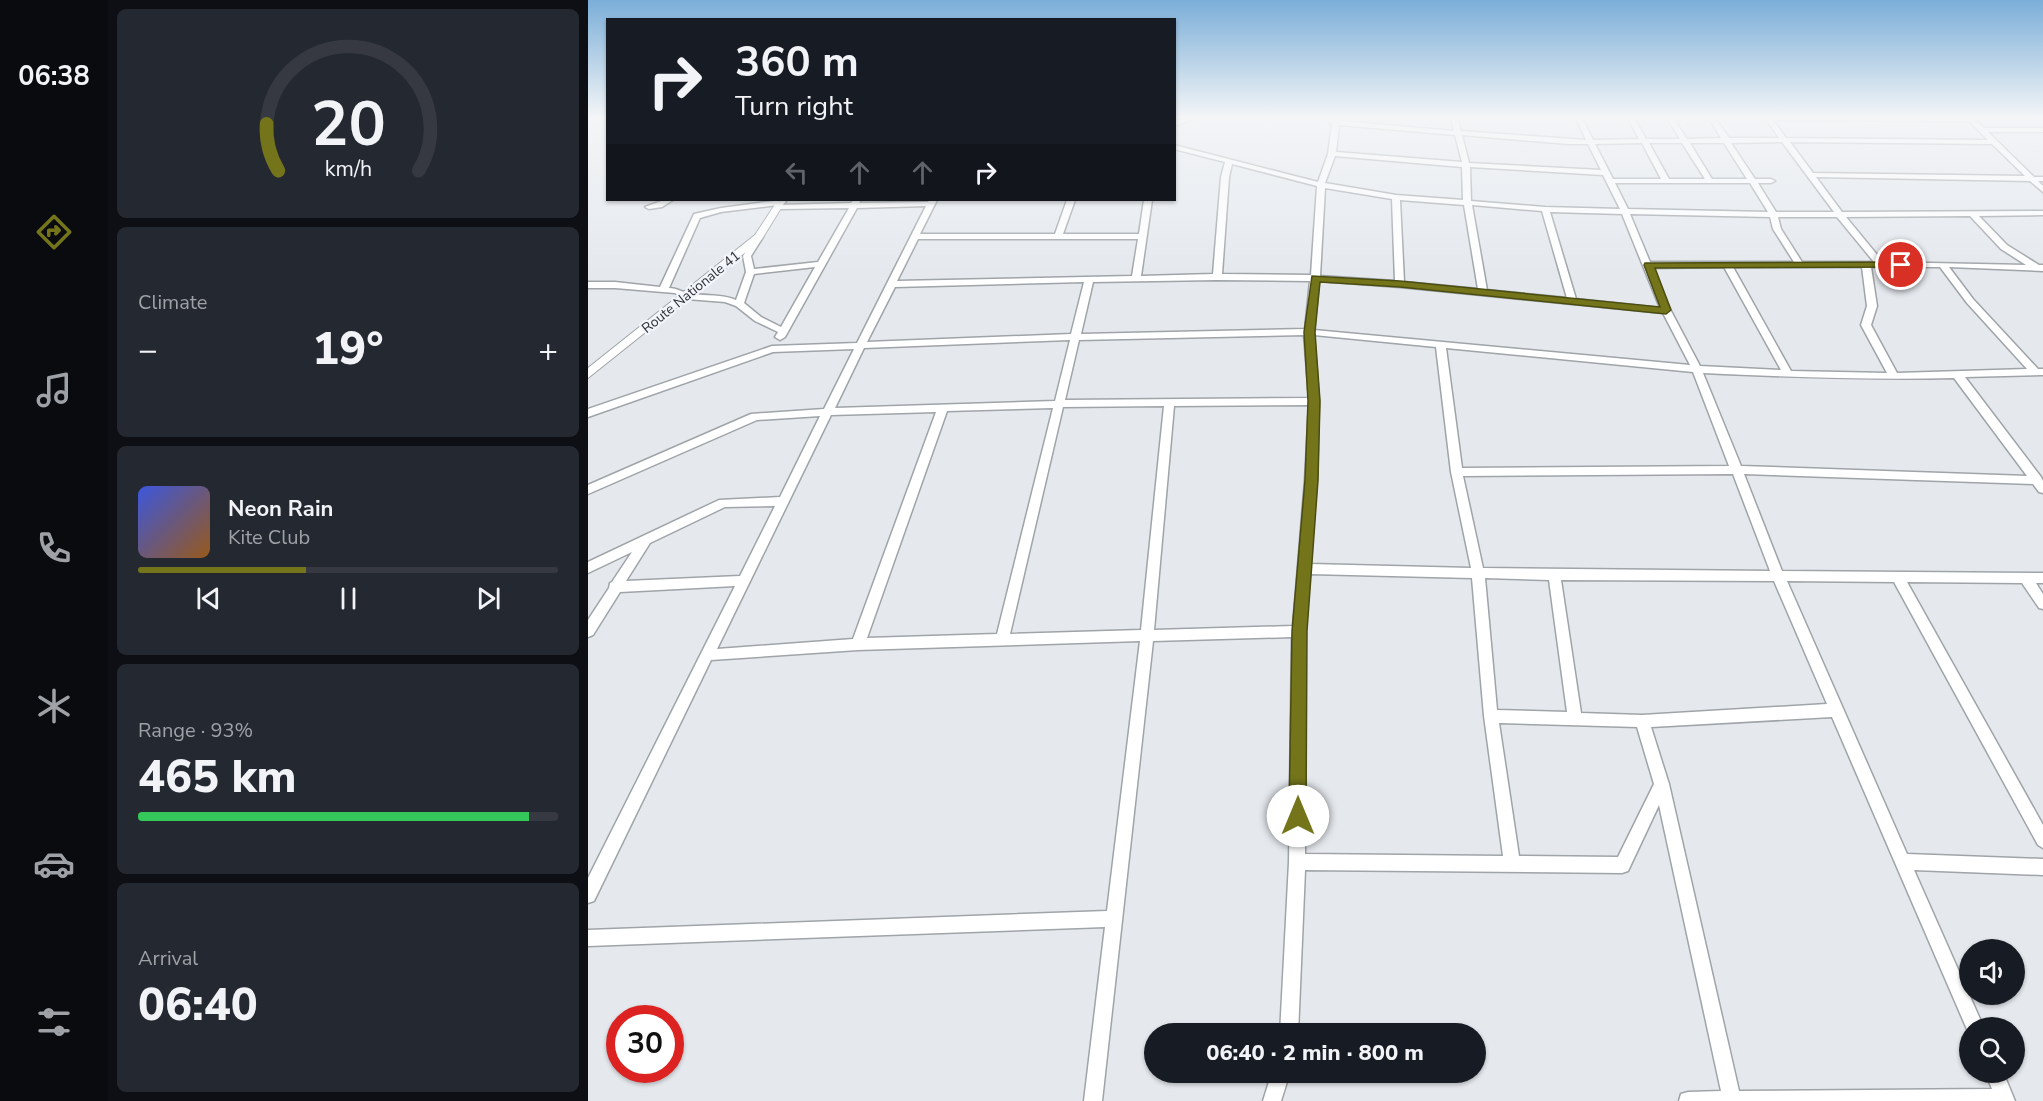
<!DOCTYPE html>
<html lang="en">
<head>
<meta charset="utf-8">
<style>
  :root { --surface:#171b24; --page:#242831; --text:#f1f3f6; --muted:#9ea1a6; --line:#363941; --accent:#74751b }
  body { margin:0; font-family:"Nunito Sans",sans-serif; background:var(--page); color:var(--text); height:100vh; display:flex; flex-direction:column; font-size:22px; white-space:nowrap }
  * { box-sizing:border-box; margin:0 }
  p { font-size:20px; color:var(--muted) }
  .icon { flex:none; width:33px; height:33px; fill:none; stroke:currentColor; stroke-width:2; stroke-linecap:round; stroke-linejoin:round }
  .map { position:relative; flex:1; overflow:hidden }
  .details { display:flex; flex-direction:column; gap:9px; padding:9px; background:#0d0f14; width:480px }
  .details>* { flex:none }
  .top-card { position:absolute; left:18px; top:18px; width:570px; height:183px; border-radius:0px; box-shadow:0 2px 4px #0004; background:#171b24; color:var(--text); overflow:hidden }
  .tools { position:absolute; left:1371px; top:939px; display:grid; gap:12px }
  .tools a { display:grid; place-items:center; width:66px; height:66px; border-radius:50%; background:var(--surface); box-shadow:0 2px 4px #0004; font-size:30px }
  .speed { position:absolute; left:18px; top:1005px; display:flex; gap:12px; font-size:30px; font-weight:700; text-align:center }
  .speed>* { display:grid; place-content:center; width:78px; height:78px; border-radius:50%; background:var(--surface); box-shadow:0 2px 4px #0004; line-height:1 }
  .speed .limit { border:9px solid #d22; background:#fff; color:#111 }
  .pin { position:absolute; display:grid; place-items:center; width:51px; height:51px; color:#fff; margin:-26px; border:3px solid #fff; border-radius:50%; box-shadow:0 2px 6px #0007 }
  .me { position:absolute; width:66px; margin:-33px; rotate:0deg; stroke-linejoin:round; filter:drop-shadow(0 0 4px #0008) }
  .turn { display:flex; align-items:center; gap:21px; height:126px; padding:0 30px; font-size:27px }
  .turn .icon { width:78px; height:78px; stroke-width:2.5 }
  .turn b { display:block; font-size:42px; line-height:51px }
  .lanes { display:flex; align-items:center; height:57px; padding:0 30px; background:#0003; justify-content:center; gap:30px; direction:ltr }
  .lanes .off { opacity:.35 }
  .big { font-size:45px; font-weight:800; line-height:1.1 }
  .details .tile { flex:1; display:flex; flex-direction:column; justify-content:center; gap:9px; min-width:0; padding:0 21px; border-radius:9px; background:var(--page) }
  .details .dial { align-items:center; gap:0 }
  .dial svg { height:156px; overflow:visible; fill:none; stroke:var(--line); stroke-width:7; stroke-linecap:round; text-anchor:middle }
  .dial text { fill:var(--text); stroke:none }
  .song { display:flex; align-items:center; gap:18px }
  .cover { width:72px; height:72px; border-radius:9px; background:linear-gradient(135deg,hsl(230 70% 55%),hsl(30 70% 35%)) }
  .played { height:6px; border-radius:3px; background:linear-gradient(90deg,var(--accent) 40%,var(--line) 40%) }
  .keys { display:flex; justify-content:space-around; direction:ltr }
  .heat { display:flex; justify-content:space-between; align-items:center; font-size:33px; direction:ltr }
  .charge { height:9px; border-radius:4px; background:linear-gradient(90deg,#34c759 93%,var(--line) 0) }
  .trip { position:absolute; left:556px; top:1023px; width:342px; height:60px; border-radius:30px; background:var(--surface); box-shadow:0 2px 4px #0004; font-weight:800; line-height:60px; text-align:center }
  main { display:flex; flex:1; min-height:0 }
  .tab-bar { display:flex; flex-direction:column; width:108px; justify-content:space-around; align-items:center; background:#090b0e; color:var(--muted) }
  .tab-bar .icon { width:42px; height:42px }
  .tab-bar .current { color:var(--accent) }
  .tab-bar b { font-size:27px; color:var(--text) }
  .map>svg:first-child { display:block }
</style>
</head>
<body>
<main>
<nav class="tab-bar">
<b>06:38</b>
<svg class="icon current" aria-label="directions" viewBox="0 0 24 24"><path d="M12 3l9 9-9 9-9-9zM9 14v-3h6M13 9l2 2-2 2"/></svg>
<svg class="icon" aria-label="music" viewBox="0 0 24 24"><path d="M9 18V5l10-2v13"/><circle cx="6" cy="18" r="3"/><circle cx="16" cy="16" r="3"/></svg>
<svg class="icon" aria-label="phone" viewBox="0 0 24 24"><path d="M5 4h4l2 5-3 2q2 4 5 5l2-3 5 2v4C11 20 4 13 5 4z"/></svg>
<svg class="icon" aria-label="climate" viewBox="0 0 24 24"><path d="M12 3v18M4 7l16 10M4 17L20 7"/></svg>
<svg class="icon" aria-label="car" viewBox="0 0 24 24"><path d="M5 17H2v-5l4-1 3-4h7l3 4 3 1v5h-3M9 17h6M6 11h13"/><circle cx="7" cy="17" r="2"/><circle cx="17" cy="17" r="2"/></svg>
<svg class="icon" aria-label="filters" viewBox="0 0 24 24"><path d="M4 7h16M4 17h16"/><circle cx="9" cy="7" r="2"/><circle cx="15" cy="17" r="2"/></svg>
</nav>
<section class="details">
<div class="tile dial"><svg viewBox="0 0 100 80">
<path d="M14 69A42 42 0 1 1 86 69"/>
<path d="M14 69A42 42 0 0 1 8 45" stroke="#74751b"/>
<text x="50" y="56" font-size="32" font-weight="700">20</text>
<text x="50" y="72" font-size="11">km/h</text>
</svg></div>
<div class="tile"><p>Climate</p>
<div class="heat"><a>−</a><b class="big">19°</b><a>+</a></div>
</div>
<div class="tile">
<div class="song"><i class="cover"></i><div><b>Neon Rain</b><p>Kite Club</p></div></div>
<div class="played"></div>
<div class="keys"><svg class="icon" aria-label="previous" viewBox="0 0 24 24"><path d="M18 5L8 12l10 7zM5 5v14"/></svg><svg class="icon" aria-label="pause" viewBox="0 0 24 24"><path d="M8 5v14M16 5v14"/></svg><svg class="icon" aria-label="next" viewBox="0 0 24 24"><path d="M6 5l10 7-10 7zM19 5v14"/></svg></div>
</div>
<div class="tile"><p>Range · 93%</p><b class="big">465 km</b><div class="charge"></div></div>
<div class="tile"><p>Arrival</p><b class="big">06:40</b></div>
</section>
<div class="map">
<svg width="1455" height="1101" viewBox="0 0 1455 1101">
  <rect width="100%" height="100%" fill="#e5e9ee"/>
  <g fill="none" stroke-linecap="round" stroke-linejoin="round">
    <defs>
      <g id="minor">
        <path d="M 599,118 L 608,118 L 586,126 L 586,122 Z"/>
        <path d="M 737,118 L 754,118 L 753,121 L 866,131 L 863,118 L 869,118 L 873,131 L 998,140 L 988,118 L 994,118 L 1005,140 L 1051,139 L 1040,118 L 1046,118 L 1058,139 L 1092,139 L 1079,118 L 1085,118 L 1099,139 L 1133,138 L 1121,118 L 1127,118 L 1141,138 L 1191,138 L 1177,118 L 1386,118 L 1396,128 L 1455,128 L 1455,132 L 1400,132 L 1446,177 L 1455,177 L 1455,181 L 1450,181 L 1455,186 L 1455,192 L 1442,181 L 1228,177 L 1254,212 L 1455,211 L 1455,215 L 1391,216 L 1419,245 L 1451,265 L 1455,265 L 1455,271 L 1361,267 L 1385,299 L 1450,369 L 1455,369 L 1455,375 L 1377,377 L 1453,477 L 1455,481 L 1455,493 L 1451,492 L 1445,484 L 1156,474 L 1194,571 L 1455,573 L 1455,583 L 1448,583 L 1455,594 L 1455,609 L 1451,608 L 1434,583 L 1319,582 L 1455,825 L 1455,848 L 1450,845 L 1306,582 L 1199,581 L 1319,854 L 1455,859 L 1455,875 L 1326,870 L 1396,1028 L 1382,1028 L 1381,1034 L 1244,717 L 1063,727 L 1081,784 L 1151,1091 L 1404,1089 L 1397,1072 L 1415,1072 L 1427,1101 L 1091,1101 L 1093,1094 L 1100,1092 L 1133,1091 L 1071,805 L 1040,871 L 1034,873 L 717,870 L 710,1034 L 692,1034 L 701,862 L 704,637 L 565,641 L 514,1101 L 496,1101 L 517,927 L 0,946 L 0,930 L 519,911 L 552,641 L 270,650 L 123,660 L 6,901 L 0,903 L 0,878 L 147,586 L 32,592 L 5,635 L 0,637 L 0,620 L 21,588 L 22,583 L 24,582 L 44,552 L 0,573 L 0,562 L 131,500 L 192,497 L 232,416 L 169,420 L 0,494 L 0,485 L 163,414 L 236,409 L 266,349 L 185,352 L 0,417 L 0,409 L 184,346 L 269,343 L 338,206 L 269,208 L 197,337 L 192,340 L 187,337 L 190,332 L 167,321 L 148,306 L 137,302 L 99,299 L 87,293 L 27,288 L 0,288 L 0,282 L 27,282 L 72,287 L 106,214 L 133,208 L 194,200 L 198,202 L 192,205 L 263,203 L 265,200 L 273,200 L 271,203 L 340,202 L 341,200 L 349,200 L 332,234 L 467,234 L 479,200 L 487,200 L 475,234 L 551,234 L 556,200 L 564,200 L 553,276 L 625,274 L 633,177 L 637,162 L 586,149 L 586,145 L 730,182 L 740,154 L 744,124 ZM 1185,120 L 1381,121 L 1400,140 L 1198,138 ZM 751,125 L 867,135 L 874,162 L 748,152 ZM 874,135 L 980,144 L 1000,144 L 1013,170 L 881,163 ZM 1194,142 L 1246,212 L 1188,212 L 1170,183 L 1183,183 L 1187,181 L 1183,179 L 1167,179 L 1143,143 ZM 1202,142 L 1404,144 L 1437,176 L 1225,173 ZM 1054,143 L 1073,179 L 1025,179 L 1007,144 ZM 1061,143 L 1094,143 L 1117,179 L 1081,179 ZM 1102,143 L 1136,143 L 1159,179 L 1124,179 ZM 747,156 L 874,167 L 875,200 L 808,195 L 737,183 ZM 644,164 L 729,186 L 723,275 L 634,274 L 641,177 ZM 882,167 L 1015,175 L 1032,209 L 957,207 L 883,201 ZM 1027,183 L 1162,183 L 1180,212 L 1040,209 ZM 737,188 L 804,199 L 807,281 L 732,276 ZM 812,200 L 876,205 L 890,289 L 816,282 ZM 190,205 L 187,207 L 191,209 L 261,208 L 230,262 L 166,269 L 163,256 L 175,237 L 168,235 L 155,256 L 158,272 L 148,300 C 134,294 119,296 104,294 C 96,293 89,288 81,288 L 112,218 L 133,212 ZM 884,205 L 954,211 L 979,298 L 899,290 ZM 962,212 L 1034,214 L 1072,308 L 988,299 ZM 1042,214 L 1182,217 L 1185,229 L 1206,262 L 1062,262 ZM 1382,216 L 1413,249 L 1438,265 L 1295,262 L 1258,217 ZM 1190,217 L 1249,217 L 1286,262 L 1214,262 L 1193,229 ZM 330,239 L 550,239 L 544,276 L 309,281 ZM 227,267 L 193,327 L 173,317 L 156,303 L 166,274 ZM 1136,267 L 1193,370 L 1112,366 L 1083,311 L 1064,268 ZM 1145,267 L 1274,267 L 1279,306 L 1273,325 L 1299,373 L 1203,371 ZM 1283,267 L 1352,267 L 1379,303 L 1439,369 L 1309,373 L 1283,325 L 1289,306 ZM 629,280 L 722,281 L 717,329 L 493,334 L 505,282 ZM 731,281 L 812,287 L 1075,313 L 1102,365 L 726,330 ZM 496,282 L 483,334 L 279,342 L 307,287 ZM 716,335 L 721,398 L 477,400 L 491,340 ZM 726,335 L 848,347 L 863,472 L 883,568 L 722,564 L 729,480 L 731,401 ZM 482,340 L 467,401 L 247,408 L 276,348 ZM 858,348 L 1105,372 L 1141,466 L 874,468 ZM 1115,373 C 1199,377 1283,380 1366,378 L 1439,476 L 1153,466 ZM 721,405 L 717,480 L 705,626 L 566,630 L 586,406 ZM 576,406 L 553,630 L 422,634 L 475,407 ZM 465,408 L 409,634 L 279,638 L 359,411 ZM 348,412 L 265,639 L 129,649 L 243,415 ZM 1145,474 L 1182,571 L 895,568 L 875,476 ZM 187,506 L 152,576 L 38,581 L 62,543 L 137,507 ZM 722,574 L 884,578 L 896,716 L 915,856 L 717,854 L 717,631 ZM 897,578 L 961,580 L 979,712 L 909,710 ZM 973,580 L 1186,581 L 1239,704 L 1054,715 L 993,713 ZM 911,723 L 1049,727 L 1066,784 L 1030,857 L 931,856 Z"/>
        <path d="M 76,200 L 85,200 L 74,207 L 61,209 L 57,207 Z"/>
        <path d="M 684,1072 L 702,1072 L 693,1101 L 675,1101 Z"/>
      </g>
      <path id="tertiary" d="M 190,200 L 198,200 L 174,239 L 0,378 L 0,368 L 167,235 Z"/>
    </defs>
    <!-- minor casing -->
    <use href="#minor" stroke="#9fa4a8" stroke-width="3"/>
    <!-- tertiary casing -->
    <use href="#tertiary" stroke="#9fa4a8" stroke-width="2"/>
    <!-- minor -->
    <use href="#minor" fill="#fff" fill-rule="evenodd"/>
    <!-- tertiary -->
    <use href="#tertiary" fill="#fff" fill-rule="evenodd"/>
  </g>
  <!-- sky -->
  <linearGradient id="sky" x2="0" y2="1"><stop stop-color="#7baed8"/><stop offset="0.43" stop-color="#f3f5f7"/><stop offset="1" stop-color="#f3f5f7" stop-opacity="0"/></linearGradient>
  <rect width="1455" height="272" fill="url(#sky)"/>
  <!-- route -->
  <path fill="#74751b" stroke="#4b4c12" stroke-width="1.5" d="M 1313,262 L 1318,265 L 1317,267 L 1067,268 L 1083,310 L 1078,314 L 812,287 L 732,282 L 727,332 L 732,401 L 730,480 L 719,631 L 718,816 L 716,822 L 710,825 L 704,822 L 701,816 L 704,631 L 717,480 L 720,401 L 716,332 L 724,276 L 812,281 L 1072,307 L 1056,265 L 1057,263 Z"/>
  <g text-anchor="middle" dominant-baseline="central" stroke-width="4.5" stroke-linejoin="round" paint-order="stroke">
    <!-- far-street labels -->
    <g font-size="14" fill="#2f3032" stroke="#f2f6fc">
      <text transform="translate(103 292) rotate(-39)">Route Nationale 41</text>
    </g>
  </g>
</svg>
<div class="tools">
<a><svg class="icon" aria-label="sound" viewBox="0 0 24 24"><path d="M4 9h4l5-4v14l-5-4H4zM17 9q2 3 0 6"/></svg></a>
<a><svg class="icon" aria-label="search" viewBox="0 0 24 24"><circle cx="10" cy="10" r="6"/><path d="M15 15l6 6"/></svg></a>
</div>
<div class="speed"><div class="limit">30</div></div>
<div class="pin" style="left:1313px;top:265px;background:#d93025"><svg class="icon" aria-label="arrive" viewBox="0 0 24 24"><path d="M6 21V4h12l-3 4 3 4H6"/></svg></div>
<svg class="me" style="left:710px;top:816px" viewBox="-20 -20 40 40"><circle r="19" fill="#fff"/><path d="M0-13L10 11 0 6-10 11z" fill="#74751b"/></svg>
<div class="trip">06:40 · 2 min · 800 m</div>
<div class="top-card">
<div class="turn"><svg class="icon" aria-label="right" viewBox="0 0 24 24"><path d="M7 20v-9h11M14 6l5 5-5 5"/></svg><div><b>360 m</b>Turn right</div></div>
<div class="lanes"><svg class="icon off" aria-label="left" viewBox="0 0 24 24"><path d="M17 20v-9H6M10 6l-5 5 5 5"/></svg><svg class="icon off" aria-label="ahead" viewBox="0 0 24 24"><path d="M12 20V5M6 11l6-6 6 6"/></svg><svg class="icon off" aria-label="ahead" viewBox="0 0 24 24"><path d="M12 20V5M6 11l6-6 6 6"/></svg><svg class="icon" aria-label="right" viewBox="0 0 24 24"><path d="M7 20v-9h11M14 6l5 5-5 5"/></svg></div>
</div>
</div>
</main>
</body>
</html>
